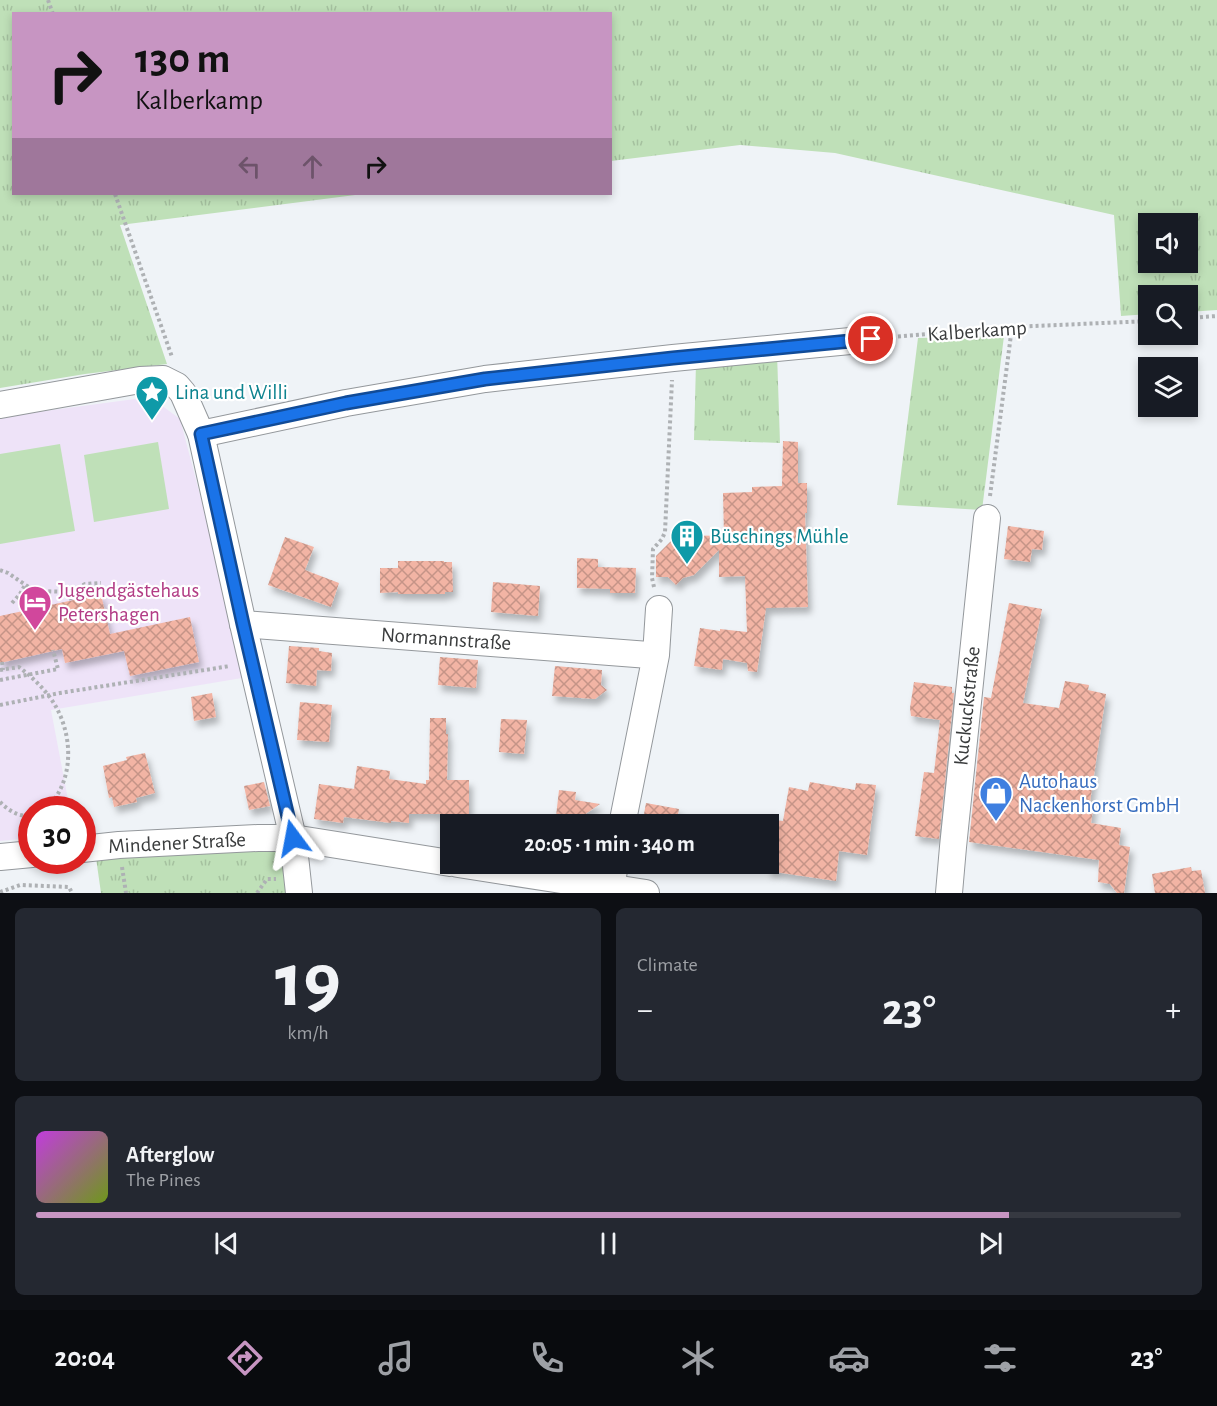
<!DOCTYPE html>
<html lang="en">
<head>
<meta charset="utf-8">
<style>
  :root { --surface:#171b24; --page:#242831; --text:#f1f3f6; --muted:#9ea1a6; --line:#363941; --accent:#c795c2 }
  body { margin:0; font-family:"Alegreya Sans",sans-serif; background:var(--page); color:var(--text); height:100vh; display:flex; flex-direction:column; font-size:22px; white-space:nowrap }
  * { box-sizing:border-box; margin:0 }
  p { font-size:20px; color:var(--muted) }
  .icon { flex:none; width:33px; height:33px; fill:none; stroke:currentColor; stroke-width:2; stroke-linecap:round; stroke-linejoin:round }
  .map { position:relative; height:893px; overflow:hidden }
  .side { display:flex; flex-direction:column; gap:15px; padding:15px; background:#0d0f14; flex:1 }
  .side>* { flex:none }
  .banner { position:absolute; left:12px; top:12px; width:600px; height:183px; border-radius:0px; box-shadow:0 3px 9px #0003; background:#c795c2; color:#111; overflow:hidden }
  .controls { position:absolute; left:1138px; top:213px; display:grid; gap:12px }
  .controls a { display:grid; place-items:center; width:60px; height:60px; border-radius:0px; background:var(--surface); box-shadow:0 3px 9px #0003; font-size:30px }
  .speed { position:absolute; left:18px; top:796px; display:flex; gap:12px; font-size:30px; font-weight:700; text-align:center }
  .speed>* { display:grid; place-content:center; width:78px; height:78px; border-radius:50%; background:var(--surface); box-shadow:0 3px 9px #0003; line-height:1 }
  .speed .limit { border:9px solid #d22; background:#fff; color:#111 }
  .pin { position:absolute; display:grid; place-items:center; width:51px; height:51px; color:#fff; margin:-26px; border:3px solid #fff; border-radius:50%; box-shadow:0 2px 6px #0007 }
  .me { position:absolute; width:66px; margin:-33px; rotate:347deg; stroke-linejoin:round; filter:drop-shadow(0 0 4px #0008) }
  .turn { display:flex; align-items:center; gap:21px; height:126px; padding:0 24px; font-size:27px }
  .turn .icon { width:78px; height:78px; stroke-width:2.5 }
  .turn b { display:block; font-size:42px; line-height:51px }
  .lanes { display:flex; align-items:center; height:57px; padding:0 24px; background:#0003; justify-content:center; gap:30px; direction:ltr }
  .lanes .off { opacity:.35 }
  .big { font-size:45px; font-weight:600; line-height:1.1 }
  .side .card { flex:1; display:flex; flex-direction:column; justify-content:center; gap:9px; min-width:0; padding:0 21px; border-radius:9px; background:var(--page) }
  .side .dial { align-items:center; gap:0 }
  .dial b { font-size:78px; line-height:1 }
  .song { display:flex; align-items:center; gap:18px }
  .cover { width:72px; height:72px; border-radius:9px; background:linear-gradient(135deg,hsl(290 70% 55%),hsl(80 70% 35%)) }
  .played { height:6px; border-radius:3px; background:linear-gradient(90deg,var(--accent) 85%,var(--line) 85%) }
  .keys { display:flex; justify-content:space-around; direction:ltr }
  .heat { display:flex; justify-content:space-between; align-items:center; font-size:33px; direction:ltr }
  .side .tiles { flex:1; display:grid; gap:15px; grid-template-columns:1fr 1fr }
  .card:last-child { grid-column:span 2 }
  .trip { position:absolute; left:440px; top:814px; width:339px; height:60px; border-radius:0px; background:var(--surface); box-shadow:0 3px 9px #0003; font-weight:600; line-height:60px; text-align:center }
  .menu { display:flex; height:96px; justify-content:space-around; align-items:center; background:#090b0e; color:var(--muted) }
  .menu .icon { width:42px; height:42px }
  .menu .on { color:var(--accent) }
  .menu b { font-size:27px; color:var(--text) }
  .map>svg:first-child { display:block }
</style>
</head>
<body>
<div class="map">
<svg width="1217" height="893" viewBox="0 0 1217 893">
  <defs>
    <pattern id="grass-tufts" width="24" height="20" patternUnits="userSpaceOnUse" patternTransform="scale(1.5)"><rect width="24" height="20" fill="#bfe0b8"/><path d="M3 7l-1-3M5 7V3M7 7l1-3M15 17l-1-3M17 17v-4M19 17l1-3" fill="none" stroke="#a5c19f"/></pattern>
    <pattern id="building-cross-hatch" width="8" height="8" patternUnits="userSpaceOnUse" patternTransform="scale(1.5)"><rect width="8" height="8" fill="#f2b4a4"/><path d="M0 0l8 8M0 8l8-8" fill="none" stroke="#c59487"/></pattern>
    <filter id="shadow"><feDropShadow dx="3.5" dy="6" stdDeviation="3" flood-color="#0004"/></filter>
  </defs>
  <rect width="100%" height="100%" fill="#eff3f7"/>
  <!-- commercial -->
  <path fill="#eee3f8" d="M 150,397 L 180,419 L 248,677 L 51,710 L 70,810 L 32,810 L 31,838 L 0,841 L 0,417 Z"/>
  <!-- grass -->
  <g fill="url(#grass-tufts)" fill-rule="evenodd">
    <path d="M 0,0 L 1217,0 L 1217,310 L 1188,312 L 1188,296 L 1149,296 L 1149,314 L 1121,316 L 1114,215 L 835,153 L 740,145 L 611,161 L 610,14 L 14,14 L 14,194 L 363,194 L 120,225 L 167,364 L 85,374 L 0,388 ZM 1149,224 L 1188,224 L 1188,262 L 1149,262 Z"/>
    <path d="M 1004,336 L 982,510 L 897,505 L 918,338 Z"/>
    <path d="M 777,353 L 780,443 L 694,440 L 696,363 Z"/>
    <path d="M 283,844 L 289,893 L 101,893 L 96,858 Z"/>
  </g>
  <!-- pitch -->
  <g fill="#bfe0b8">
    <path d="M 158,442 L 169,509 L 94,522 L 84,455 Z"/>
    <path d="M 60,444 L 75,531 L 0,544 L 0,454 Z"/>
  </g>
  <!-- building -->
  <g fill="url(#building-cross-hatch)" filter="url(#shadow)">
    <path d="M 783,441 L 798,442 L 798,483 L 807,483 L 807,513 L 805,513 L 808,607 L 766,608 L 757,672 L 748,671 L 747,663 L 723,659 L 722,670 L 694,666 L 700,628 L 720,631 L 720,629 L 747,632 L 745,576 L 719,577 L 719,550 L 694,575 L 683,578 L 676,585 L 668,577 L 656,577 L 656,556 L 677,535 L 724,536 L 723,493 L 752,492 L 752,487 L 782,486 Z"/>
    <path d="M 1008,526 L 1044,531 L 1042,550 L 1032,549 L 1030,562 L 1004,559 Z"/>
    <path d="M 285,537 L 314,547 L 305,570 L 339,583 L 331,607 L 268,585 Z"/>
    <path d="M 577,558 L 598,559 L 598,567 L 636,568 L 635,593 L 610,593 L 610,589 L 577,588 Z"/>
    <path d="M 398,561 L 444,561 L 444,562 L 452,562 L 453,592 L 445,592 L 445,594 L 398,594 L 398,592 L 380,593 L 380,568 L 398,568 Z"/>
    <path d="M 493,582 L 540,586 L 538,616 L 491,612 Z"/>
    <path d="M 101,594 L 110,634 L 190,617 L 199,662 L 130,676 L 124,651 L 65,663 L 62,649 L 0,663 L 0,616 Z"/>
    <path d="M 1009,603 L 1042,609 L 1023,703 L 1059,708 L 1065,681 L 1089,685 L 1088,690 L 1106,694 L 1090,802 L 1094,802 L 1091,823 L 1121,828 L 1119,845 L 1130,847 L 1124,893 L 1117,893 L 1110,884 L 1098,882 L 1099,860 L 969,842 L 984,697 L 991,698 Z"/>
    <path d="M 289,646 L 319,648 L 319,651 L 332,653 L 331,671 L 317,670 L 316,686 L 286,683 Z"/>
    <path d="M 440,657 L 478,660 L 476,688 L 438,685 Z"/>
    <path d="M 555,666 L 602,670 L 601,685 L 607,690 L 595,699 L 552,696 Z"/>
    <path d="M 914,682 L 952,687 L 952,693 L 954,693 L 939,839 L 915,836 L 924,772 L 934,773 L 940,720 L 911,716 L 910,708 Z"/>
    <path d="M 212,693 L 216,717 L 194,721 L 191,697 Z"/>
    <path d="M 300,702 L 332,705 L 329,742 L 297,740 Z"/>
    <path d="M 430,718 L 446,718 L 446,734 L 448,734 L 447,780 L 469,780 L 469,814 L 409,814 L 409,823 L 391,821 L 391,823 L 344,817 L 343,823 L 314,819 L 319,784 L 354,789 L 357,766 L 390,771 L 389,779 L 426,784 L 426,780 L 429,780 Z"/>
    <path d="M 501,719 L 527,720 L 524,754 L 499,752 Z"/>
    <path d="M 145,753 L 155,793 L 136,798 L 137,802 L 114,807 L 112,797 L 109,798 L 103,766 L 127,760 L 126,757 Z"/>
    <path d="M 264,782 L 270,806 L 249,810 L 244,786 Z"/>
    <path d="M 810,782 L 855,790 L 856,783 L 876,785 L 867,855 L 839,851 L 836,881 L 768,871 L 768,819 L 783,821 L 789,787 L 808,791 Z"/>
    <path d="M 559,790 L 576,792 L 575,800 L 600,804 L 584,815 L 583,825 L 555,825 Z"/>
    <path d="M 646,803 L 679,809 L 676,825 L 642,825 Z"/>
    <path d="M 1191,867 L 1192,871 L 1201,870 L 1205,893 L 1155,893 L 1152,874 Z"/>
  </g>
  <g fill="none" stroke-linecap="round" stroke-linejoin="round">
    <defs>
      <g id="minor">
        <path d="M 0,405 L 140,380 L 163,379 L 177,386 L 183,393 L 201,434 L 243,624 L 293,838 L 299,893"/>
        <path d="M 201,434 L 346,403 L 485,379 L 673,358 L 871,339"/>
        <path d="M 243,624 L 649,655"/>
        <path d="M 622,825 L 656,655 L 659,609"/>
        <path d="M 82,849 L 119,845 L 258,838 L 293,838 L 450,863"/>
        <path d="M 0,857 L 32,854"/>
        <path d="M 458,864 L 646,893"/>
        <path d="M 611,888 L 615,864"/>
        <path d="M 949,893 L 953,847 L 987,518"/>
      </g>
    </defs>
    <!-- minor casing -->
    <use href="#minor" stroke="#94989c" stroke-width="28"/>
    <!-- path -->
    <g stroke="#aeb1b4" stroke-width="4" stroke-dasharray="3 3" stroke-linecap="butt">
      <path d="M 48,0 L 53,14"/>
      <path d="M 115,194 L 172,357"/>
      <path d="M 1188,318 L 1217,316"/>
      <path d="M 892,337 L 1012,327 L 1149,321"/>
      <path d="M 990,496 L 1012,327"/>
      <path d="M 0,570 L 8,573 L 30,588 L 38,591 L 69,592 L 85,584 L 101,583"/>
      <path d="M 654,587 L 652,578 L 653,549 L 662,539 L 665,532 L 672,380"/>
      <path d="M 30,589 L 35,610"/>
      <path d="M 69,592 L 71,600"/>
      <path d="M 12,603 L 20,594 L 25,585"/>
      <path d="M 2,662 L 3,670"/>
      <path d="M 0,670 L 19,667 C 33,678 46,690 55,705 C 74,738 74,783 45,810"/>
      <path d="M 0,680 L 58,669 L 53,650"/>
      <path d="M 0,705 L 60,693 L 230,666"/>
      <path d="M 0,802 C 9,811 19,817 32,816"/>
      <path d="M 122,867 L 126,893"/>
      <path d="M 0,892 L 20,885 L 69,887 L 72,893"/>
      <path d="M 257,893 L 267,879 L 276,879"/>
    </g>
    <!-- minor -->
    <use href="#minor" stroke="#fff" stroke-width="26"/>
  </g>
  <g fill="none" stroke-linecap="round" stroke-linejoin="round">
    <defs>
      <path id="route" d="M 293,838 L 243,624 L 201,434 L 346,403 L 485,379 L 673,358 L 871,339"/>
    </defs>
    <!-- route casing -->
    <use href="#route" stroke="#114b97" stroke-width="15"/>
    <!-- route -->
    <use href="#route" stroke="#1a73e8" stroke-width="10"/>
  </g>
  <!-- icons -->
  <defs>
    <symbol id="sight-pin" viewBox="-11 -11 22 30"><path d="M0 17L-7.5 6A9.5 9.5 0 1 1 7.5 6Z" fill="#0f9aa8" stroke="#fff"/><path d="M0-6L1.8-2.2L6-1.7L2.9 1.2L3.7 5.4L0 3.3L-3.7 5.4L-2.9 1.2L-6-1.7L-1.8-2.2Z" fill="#fff"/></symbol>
    <symbol id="building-pin" viewBox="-11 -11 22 30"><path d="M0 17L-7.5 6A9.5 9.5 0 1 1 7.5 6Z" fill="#0f9aa8" stroke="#fff"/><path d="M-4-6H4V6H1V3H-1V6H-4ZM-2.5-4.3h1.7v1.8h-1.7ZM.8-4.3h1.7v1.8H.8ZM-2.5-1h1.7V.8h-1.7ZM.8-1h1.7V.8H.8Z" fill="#fff"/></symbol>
    <symbol id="hotel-pin" viewBox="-11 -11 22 30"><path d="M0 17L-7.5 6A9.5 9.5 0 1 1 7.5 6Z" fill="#d1479c" stroke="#fff"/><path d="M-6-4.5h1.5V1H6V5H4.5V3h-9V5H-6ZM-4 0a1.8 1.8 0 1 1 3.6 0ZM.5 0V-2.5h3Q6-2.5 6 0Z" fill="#fff"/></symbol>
    <symbol id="shop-pin" viewBox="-11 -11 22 30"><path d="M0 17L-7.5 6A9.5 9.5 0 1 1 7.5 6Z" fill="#3f7fe0" stroke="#fff"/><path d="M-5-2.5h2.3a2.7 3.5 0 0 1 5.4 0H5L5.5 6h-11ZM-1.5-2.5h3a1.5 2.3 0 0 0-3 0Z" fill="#fff"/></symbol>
  </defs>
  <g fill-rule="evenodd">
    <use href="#sight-pin" x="133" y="373" width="38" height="52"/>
    <use href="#building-pin" x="668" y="517" width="38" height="52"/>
    <use href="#hotel-pin" x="16" y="583" width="38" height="52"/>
    <use href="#shop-pin" x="977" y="774" width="38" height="52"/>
  </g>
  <g text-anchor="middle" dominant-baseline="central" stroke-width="4.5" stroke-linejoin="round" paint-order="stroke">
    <!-- street labels -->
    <g font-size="21" fill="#3a3c3d" stroke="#fff">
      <text transform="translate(977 331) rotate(-4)">Kalberkamp</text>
      <text transform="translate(446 639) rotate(4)">Normannstraße</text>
      <text transform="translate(967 706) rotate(-84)">Kuckuckstraße</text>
      <text transform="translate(177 843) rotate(-3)">Mindener Straße</text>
    </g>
    <!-- culture labels -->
    <g font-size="21" fill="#0d838f" stroke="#fff" text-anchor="start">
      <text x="175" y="392">Lina und Willi</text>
      <text x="710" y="536">Büschings Mühle</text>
    </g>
    <!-- hotel labels -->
    <g font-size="21" fill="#b23c85" stroke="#fff" text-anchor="start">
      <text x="58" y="590">Jugendgästehaus<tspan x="58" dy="24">Petershagen</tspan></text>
    </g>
    <!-- shop labels -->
    <g font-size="21" fill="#366cbe" stroke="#fff" text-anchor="start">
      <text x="1019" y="781">Autohaus<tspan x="1019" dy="24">Nackenhorst GmbH</tspan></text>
    </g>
  </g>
</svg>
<div class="controls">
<a><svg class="icon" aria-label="sound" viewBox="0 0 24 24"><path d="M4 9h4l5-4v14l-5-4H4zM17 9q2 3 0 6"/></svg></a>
<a><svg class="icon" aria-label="search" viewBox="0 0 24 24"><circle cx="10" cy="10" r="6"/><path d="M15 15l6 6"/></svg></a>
<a><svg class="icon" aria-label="layers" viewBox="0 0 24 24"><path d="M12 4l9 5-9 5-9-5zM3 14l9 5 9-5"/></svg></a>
</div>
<div class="speed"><div class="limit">30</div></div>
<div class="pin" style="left:871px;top:339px;background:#d93025"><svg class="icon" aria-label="arrive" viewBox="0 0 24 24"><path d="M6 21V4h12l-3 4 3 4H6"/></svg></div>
<svg class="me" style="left:293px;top:838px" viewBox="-20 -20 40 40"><path d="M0-17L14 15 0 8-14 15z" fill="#1a73e8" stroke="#fff" stroke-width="4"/></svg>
<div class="trip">20:05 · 1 min · 340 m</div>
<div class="banner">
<div class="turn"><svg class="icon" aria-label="right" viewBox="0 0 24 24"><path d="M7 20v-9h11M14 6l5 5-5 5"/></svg><div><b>130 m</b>Kalberkamp</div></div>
<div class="lanes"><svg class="icon off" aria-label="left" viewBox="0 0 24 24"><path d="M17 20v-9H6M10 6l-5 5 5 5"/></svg><svg class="icon off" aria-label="ahead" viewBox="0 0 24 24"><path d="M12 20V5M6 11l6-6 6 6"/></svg><svg class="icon" aria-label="right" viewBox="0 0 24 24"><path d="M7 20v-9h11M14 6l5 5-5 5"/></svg></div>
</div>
</div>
<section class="side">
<div class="tiles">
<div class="card dial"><b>19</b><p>km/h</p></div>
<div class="card"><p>Climate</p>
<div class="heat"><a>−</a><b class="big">23°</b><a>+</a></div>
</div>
<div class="card">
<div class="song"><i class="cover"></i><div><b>Afterglow</b><p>The Pines</p></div></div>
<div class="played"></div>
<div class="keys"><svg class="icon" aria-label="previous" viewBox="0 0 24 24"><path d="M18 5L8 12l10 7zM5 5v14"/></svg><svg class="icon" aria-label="pause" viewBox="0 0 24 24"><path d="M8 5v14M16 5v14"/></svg><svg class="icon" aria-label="next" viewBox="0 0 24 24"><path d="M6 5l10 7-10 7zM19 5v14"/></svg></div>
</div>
</div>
</section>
<nav class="menu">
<b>20:04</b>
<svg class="icon on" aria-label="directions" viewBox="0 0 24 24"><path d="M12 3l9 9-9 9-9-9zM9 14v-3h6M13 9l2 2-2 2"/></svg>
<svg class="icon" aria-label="music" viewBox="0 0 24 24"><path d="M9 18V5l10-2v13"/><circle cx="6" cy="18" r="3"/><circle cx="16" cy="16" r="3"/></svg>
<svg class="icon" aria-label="phone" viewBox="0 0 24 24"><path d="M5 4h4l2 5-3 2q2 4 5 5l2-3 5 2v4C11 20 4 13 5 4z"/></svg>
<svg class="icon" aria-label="climate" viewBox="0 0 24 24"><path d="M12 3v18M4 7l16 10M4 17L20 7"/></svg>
<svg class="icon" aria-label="car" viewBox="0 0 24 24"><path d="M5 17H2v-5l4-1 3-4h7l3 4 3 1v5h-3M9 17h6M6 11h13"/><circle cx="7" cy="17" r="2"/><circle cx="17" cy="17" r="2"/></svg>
<svg class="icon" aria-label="filters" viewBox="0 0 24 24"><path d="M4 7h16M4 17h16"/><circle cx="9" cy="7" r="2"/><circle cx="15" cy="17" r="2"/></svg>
<b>23°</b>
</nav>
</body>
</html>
